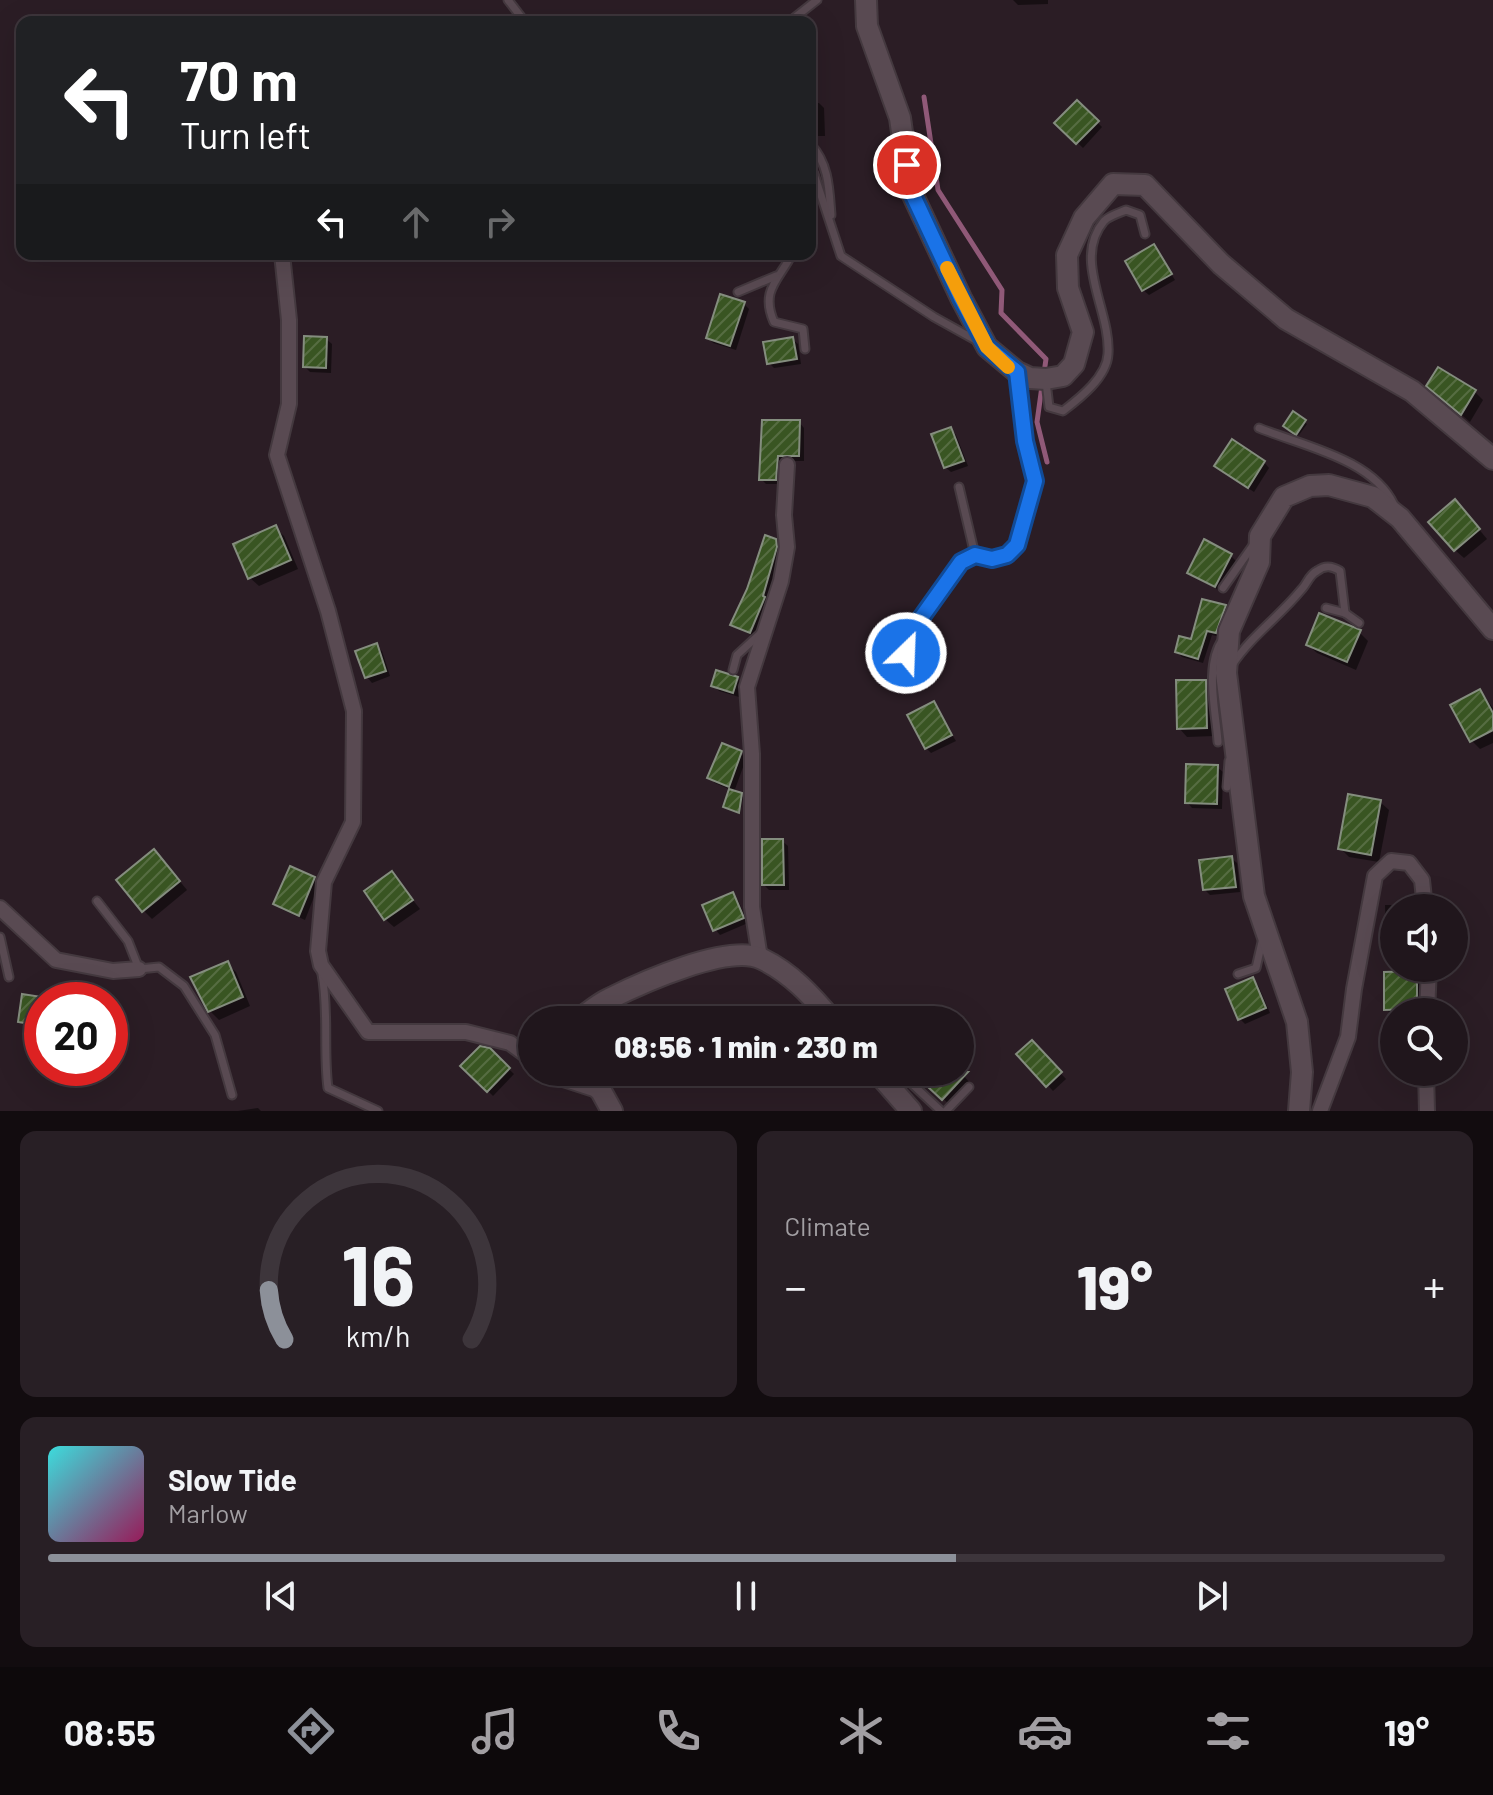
<!DOCTYPE html>
<html lang="en">
<head>
<meta charset="utf-8">
<style>
  :root { --surface:#20161c; --page:#281f25; --text:#f1f3f6; --muted:#a29fa3; --line:#3d353b; --accent:#8c9099 }
  body { margin:0; font-family:Barlow,sans-serif; background:var(--page); color:var(--text); height:100vh; display:flex; flex-direction:column; font-size:30px; white-space:nowrap }
  * { box-sizing:border-box; margin:0 }
  p { font-size:26px; color:var(--muted) }
  .icon { flex:none; width:44px; height:44px; fill:none; stroke:currentColor; stroke-width:2; stroke-linecap:round; stroke-linejoin:round }
  .map { position:relative; height:1111px; overflow:hidden }
  .side { display:flex; flex-direction:column; gap:20px; padding:20px; background:#120c0f; flex:1 }
  .side>* { flex:none }
  .top-card { position:absolute; left:16px; top:16px; width:800px; height:244px; border-radius:16px; box-shadow:0 8px 32px #0002,0 0 0 2px var(--line); background:#202124; color:#fff; overflow:hidden }
  .fabs { position:absolute; left:1380px; top:894px; display:grid; gap:16px }
  .fabs a { display:grid; place-items:center; width:88px; height:88px; border-radius:50%; background:var(--surface); box-shadow:0 8px 32px #0002,0 0 0 2px var(--line); font-size:40px }
  .speed { position:absolute; left:24px; top:982px; display:flex; gap:16px; font-size:40px; font-weight:700; text-align:center }
  .speed>* { display:grid; place-content:center; width:104px; height:104px; border-radius:50%; background:var(--surface); box-shadow:0 8px 32px #0002,0 0 0 2px var(--line); line-height:1 }
  .speed .limit { border:12px solid #d22; background:#fff; color:#111 }
  .pin { position:absolute; display:grid; place-items:center; width:68px; height:68px; color:#fff; margin:-34px; border:4px solid #fff; border-radius:50%; box-shadow:0 2px 8px #0007 }
  .me { position:absolute; width:88px; margin:-44px; rotate:24deg; stroke-linejoin:round; filter:drop-shadow(0 0 6px #0008) }
  .turn { display:flex; align-items:center; gap:28px; height:168px; padding:0 32px; font-size:36px }
  .turn .icon { width:104px; height:104px; stroke-width:2.5 }
  .turn b { display:block; font-size:56px; line-height:68px }
  .lanes { display:flex; align-items:center; height:76px; padding:0 32px; background:#0003; justify-content:center; gap:40px; direction:ltr }
  .lanes .off { opacity:.35 }
  .big { font-size:60px; font-weight:800; line-height:1.1 }
  .side .widget { flex:1; display:flex; flex-direction:column; justify-content:center; gap:12px; min-width:0; padding:0 28px; border-radius:16px; background:var(--page) }
  .side .dial { align-items:center; gap:0 }
  .dial svg { height:208px; overflow:visible; fill:none; stroke:var(--line); stroke-width:7; stroke-linecap:round; text-anchor:middle }
  .dial text { fill:var(--text); stroke:none }
  .song { display:flex; align-items:center; gap:24px }
  .cover { width:96px; height:96px; border-radius:12px; background:linear-gradient(135deg,hsl(180 70% 55%),hsl(330 70% 35%)) }
  .played { height:8px; border-radius:4px; background:linear-gradient(90deg,var(--accent) 65%,var(--line) 65%) }
  .keys { display:flex; justify-content:space-around; direction:ltr }
  .heat { display:flex; justify-content:space-between; align-items:center; font-size:44px; direction:ltr }
  .side .tiles { flex:1; display:grid; gap:20px; grid-template-columns:1fr 1fr }
  .widget:last-child { grid-column:span 2 }
  .trip { position:absolute; left:518px; top:1006px; width:456px; height:80px; border-radius:40px; background:var(--surface); box-shadow:0 8px 32px #0002,0 0 0 2px var(--line); font-weight:800; line-height:80px; text-align:center }
  .menu { display:flex; height:128px; justify-content:space-around; align-items:center; background:#0d090b; color:var(--muted) }
  .menu .icon { width:56px; height:56px }
  .menu .active { color:var(--accent) }
  .menu b { font-size:36px; color:var(--text) }
  .map>svg:first-child { display:block }
</style>
</head>
<body>
<div class="map">
<svg width="1493" height="1111" viewBox="0 0 1493 1111">
  <defs>
    <pattern id="building-hatch" width="6" height="6" patternUnits="userSpaceOnUse" patternTransform="scale(2)"><rect width="6" height="6" fill="#395522"/><path d="M-1 1l2-2M0 6l6-6M5 7l2-2" fill="none" stroke="#566d42"/></pattern>
  </defs>
  <rect width="100%" height="100%" fill="#2b1d25"/>
  <!-- shadow -->
  <g fill="#0007">
    <path d="M 1013,0 L 1048,0 L 1048,4 L 1018,5 Z"/>
    <path d="M 1077,102 L 1102,127 L 1083,148 L 1057,123 Z"/>
    <path d="M 810,103 L 819,103 L 824,108 L 825,136 L 810,136 Z"/>
    <path d="M 1154,246 L 1175,280 L 1149,295 L 1143,290 Z"/>
    <path d="M 744,304 L 749,309 L 736,350 L 713,343 L 708,337 Z"/>
    <path d="M 326,339 L 332,344 L 331,373 L 310,372 L 305,367 Z"/>
    <path d="M 792,339 L 798,344 L 801,364 L 774,368 L 769,363 Z"/>
    <path d="M 1475,392 L 1483,400 L 1470,422 L 1437,394 Z"/>
    <path d="M 1293,414 L 1307,424 L 1299,435 L 1287,428 Z"/>
    <path d="M 799,422 L 804,428 L 804,461 L 783,461 L 781,484 L 766,484 L 761,479 Z"/>
    <path d="M 951,429 L 956,435 L 968,466 L 951,472 L 945,467 Z"/>
    <path d="M 1264,462 L 1269,468 L 1254,492 L 1222,471 Z"/>
    <path d="M 1463,510 L 1487,539 L 1464,558 L 1455,550 Z"/>
    <path d="M 275,528 L 284,536 L 298,569 L 259,586 L 250,578 Z"/>
    <path d="M 775,541 L 780,546 L 778,567 L 767,602 L 768,605 L 755,637 L 732,625 Z"/>
    <path d="M 1231,556 L 1236,561 L 1220,591 L 1189,572 Z"/>
    <path d="M 1225,607 L 1230,613 L 1221,637 L 1212,635 L 1203,663 L 1182,657 L 1177,652 L 1193,642 Z"/>
    <path d="M 1359,632 L 1368,641 L 1356,670 L 1317,653 L 1308,645 Z"/>
    <path d="M 376,646 L 382,651 L 390,676 L 372,683 L 367,677 Z"/>
    <path d="M 737,679 L 742,684 L 739,697 L 719,691 L 713,685 Z"/>
    <path d="M 1205,682 L 1213,690 L 1214,736 L 1187,737 L 1179,728 Z"/>
    <path d="M 1480,691 L 1493,708 L 1493,743 L 1480,749 L 1472,741 Z"/>
    <path d="M 933,704 L 956,741 L 931,753 L 926,748 Z"/>
    <path d="M 741,753 L 746,759 L 734,792 L 743,797 L 740,814 L 725,807 L 731,790 L 715,783 L 709,777 Z"/>
    <path d="M 1217,767 L 1223,772 L 1222,809 L 1192,808 L 1187,802 Z"/>
    <path d="M 1380,802 L 1389,810 L 1379,862 L 1349,857 L 1340,848 Z"/>
    <path d="M 782,841 L 788,846 L 789,890 L 769,890 L 764,885 Z"/>
    <path d="M 1231,858 L 1237,863 L 1240,892 L 1210,895 L 1205,890 Z"/>
    <path d="M 163,861 L 187,890 L 152,919 L 143,910 Z"/>
    <path d="M 392,874 L 420,909 L 394,927 L 385,919 Z"/>
    <path d="M 314,879 L 319,884 L 305,920 L 281,909 L 275,904 Z"/>
    <path d="M 732,895 L 738,900 L 748,923 L 720,935 L 715,929 Z"/>
    <path d="M 1385,905 L 1414,905 L 1417,908 L 1394,908 L 1394,944 L 1386,939 Z"/>
    <path d="M 227,964 L 236,972 L 250,1006 L 219,1020 L 210,1011 Z"/>
    <path d="M 1416,973 L 1421,978 L 1421,1012 L 1391,1014 L 1386,1009 Z"/>
    <path d="M 1253,980 L 1258,985 L 1270,1013 L 1245,1024 L 1240,1019 Z"/>
    <path d="M 24,996 L 51,1000 L 42,1000 L 42,1029 L 26,1027 L 20,1022 Z"/>
    <path d="M 1032,1043 L 1066,1079 L 1053,1091 L 1019,1054 Z"/>
    <path d="M 489,1050 L 514,1074 L 493,1096 L 463,1066 Z"/>
    <path d="M 915,1072 L 960,1072 L 972,1085 L 952,1107 Z"/>
    <path d="M 258,1108 L 261,1111 L 238,1111 Z"/>
  </g>
  <g fill="none" stroke-linecap="round" stroke-linejoin="round">
    <!-- stream -->
    <g stroke="#905978" stroke-width="5">
      <path d="M 924,97 L 938,190 L 1002,290 L 1001,313 L 1046,359 L 1044,373"/>
      <path d="M 1042,386 L 1037,422 L 1047,462"/>
    </g>
  </g>
  <!-- building -->
  <g fill="url(#building-hatch)" stroke="#848d7e" stroke-width="2">
    <path d="M 1077,100 L 1099,121 L 1076,144 L 1054,123 Z"/>
    <path d="M 1154,244 L 1172,274 L 1142,291 L 1125,261 Z"/>
    <path d="M 720,294 L 745,302 L 730,346 L 706,338 Z"/>
    <path d="M 304,336 L 327,337 L 326,368 L 303,367 Z"/>
    <path d="M 793,337 L 797,359 L 767,364 L 763,342 Z"/>
    <path d="M 1438,367 L 1476,390 L 1461,415 L 1426,386 Z"/>
    <path d="M 1293,411 L 1306,420 L 1296,435 L 1283,426 Z"/>
    <path d="M 762,420 L 800,420 L 799,456 L 778,456 L 776,480 L 759,480 Z"/>
    <path d="M 951,427 L 964,461 L 944,468 L 931,434 Z"/>
    <path d="M 1232,439 L 1265,461 L 1248,488 L 1214,466 Z"/>
    <path d="M 1455,499 L 1480,529 L 1454,551 L 1428,522 Z"/>
    <path d="M 276,525 L 291,560 L 248,579 L 233,544 Z"/>
    <path d="M 765,535 L 776,539 L 777,547 L 763,596 L 765,597 L 750,633 L 730,625 L 747,589 Z"/>
    <path d="M 1204,539 L 1232,554 L 1215,587 L 1187,573 Z"/>
    <path d="M 1202,599 L 1226,605 L 1216,633 L 1207,631 L 1198,659 L 1175,652 L 1179,636 L 1191,639 Z"/>
    <path d="M 1319,613 L 1361,630 L 1347,662 L 1306,645 Z"/>
    <path d="M 377,643 L 386,671 L 365,678 L 355,651 Z"/>
    <path d="M 716,670 L 738,677 L 733,693 L 711,686 Z"/>
    <path d="M 1176,680 L 1206,680 L 1207,728 L 1177,729 Z"/>
    <path d="M 1480,689 L 1493,713 L 1493,730 L 1470,742 L 1450,705 Z"/>
    <path d="M 934,701 L 952,735 L 925,749 L 907,715 Z"/>
    <path d="M 722,743 L 742,751 L 729,787 L 707,778 Z"/>
    <path d="M 1186,764 L 1218,765 L 1217,804 L 1185,803 Z"/>
    <path d="M 729,789 L 742,793 L 739,813 L 723,807 Z"/>
    <path d="M 1348,794 L 1381,800 L 1371,855 L 1338,849 Z"/>
    <path d="M 762,839 L 783,839 L 784,885 L 762,885 Z"/>
    <path d="M 154,849 L 180,881 L 142,912 L 116,880 Z"/>
    <path d="M 1232,856 L 1236,887 L 1203,890 L 1199,860 Z"/>
    <path d="M 290,866 L 315,877 L 299,916 L 273,904 Z"/>
    <path d="M 392,871 L 413,900 L 384,920 L 364,891 Z"/>
    <path d="M 733,892 L 744,918 L 713,931 L 702,905 Z"/>
    <path d="M 228,961 L 243,997 L 208,1012 L 190,977 Z"/>
    <path d="M 1417,971 L 1417,1009 L 1384,1010 L 1384,972 Z"/>
    <path d="M 1253,977 L 1266,1008 L 1238,1020 L 1225,989 Z"/>
    <path d="M 22,994 L 42,997 L 42,1026 L 18,1022 Z"/>
    <path d="M 1032,1040 L 1062,1072 L 1046,1087 L 1016,1054 Z"/>
    <path d="M 480,1046 L 490,1048 L 510,1068 L 487,1092 L 460,1066 Z"/>
    <path d="M 912,1072 L 968,1072 L 942,1100 Z"/>
  </g>
  <g fill="none" stroke-linecap="round" stroke-linejoin="round">
    <defs>
      <g id="lane">
        <path d="M 508,0 L 525,22"/>
        <path d="M 789,22 L 817,0"/>
        <path d="M 811,145 C 829,164 829,190 831,215"/>
        <path d="M 810,170 L 814,174 L 841,256 L 934,317 L 979,342"/>
        <path d="M 792,254 C 779,280 760,290 774,322 L 803,329 L 805,349"/>
        <path d="M 738,292 L 776,276"/>
        <path d="M 1046,382 L 1049,407 L 1063,411 C 1080,398 1107,377 1108,354 C 1111,311 1072,259 1104,221 C 1109,216 1119,213 1126,210 L 1140,215 L 1145,234"/>
        <path d="M 1259,428 C 1303,446 1373,459 1394,505"/>
        <path d="M 959,487 L 975,555"/>
        <path d="M 1223,588 L 1254,544"/>
        <path d="M 1326,608 L 1345,613 L 1359,623"/>
        <path d="M 1232,665 C 1251,636 1279,617 1301,590 C 1307,584 1309,575 1317,571 C 1325,565 1332,566 1340,571 L 1345,613"/>
        <path d="M 733,670 L 737,655 L 762,632"/>
        <path d="M 910,688 C 909,676 905,662 906,650 C 909,625 953,567 975,555 L 992,559 L 1007,555 L 1017,545 L 1035,481 L 1025,441 L 1017,374"/>
        <path d="M 1218,742 C 1216,711 1204,665 1223,639"/>
        <path d="M 1227,787 L 1229,761"/>
        <path d="M 97,901 L 128,941 L 139,969 L 159,967 L 184,986 L 215,1035 L 232,1095"/>
        <path d="M 0,937 L 9,977"/>
        <path d="M 322,974 C 329,1012 323,1050 328,1088 L 378,1111"/>
        <path d="M 1238,974 L 1256,968 L 1262,942"/>
        <path d="M 911,1083 L 941,1111"/>
        <path d="M 946,1111 L 969,1087"/>
      </g>
      <g id="street">
        <path d="M 282,254 L 289,320 L 289,404 L 277,455 L 328,611 L 354,711 L 353,822 L 324,882 L 318,951 L 321,965 L 368,1032 L 466,1032 L 510,1043 L 532,1059"/>
        <path d="M 0,908 L 56,960 L 113,971 L 139,969"/>
        <path d="M 760,958 L 752,907 L 752,754 L 747,687 L 781,581 L 787,547 L 784,515 L 787,465"/>
        <path d="M 1427,1012 L 1429,968"/>
        <path d="M 549,1072 L 557,1077 L 597,1090"/>
        <path d="M 1426,1072 L 1427,1111"/>
        <path d="M 1320,1111 L 1348,1037 L 1354,989 L 1375,876 L 1391,861 L 1409,863 L 1422,880 L 1425,908"/>
      </g>
      <g id="secondary">
        <path d="M 866,0 L 867,26 L 900,118 L 910,189 L 961,298 L 987,347 L 1017,372 L 1030,378 L 1046,379 L 1063,376 L 1074,364 L 1083,332 L 1068,288 L 1067,255 L 1084,218 L 1113,184 L 1145,185 L 1221,264 L 1286,319 L 1412,391 L 1493,459"/>
        <path d="M 578,1020 C 588,1013 598,1004 609,999 C 641,983 729,943 762,959 C 791,973 812,996 832,1020"/>
        <path d="M 583,1072 L 601,1091 L 612,1111"/>
        <path d="M 877,1072 L 911,1111"/>
        <path d="M 1299,1111 L 1302,1072 L 1297,1022 L 1254,896 L 1226,673 L 1229,631 L 1259,562 L 1260,536 L 1284,497 L 1310,486 L 1329,485 L 1373,497 L 1400,518 L 1493,629"/>
      </g>
    </defs>
    <!-- lane casing -->
    <use href="#lane" stroke="#44393f" stroke-width="11"/>
    <!-- street casing -->
    <use href="#street" stroke="#44393f" stroke-width="18"/>
    <!-- secondary casing -->
    <use href="#secondary" stroke="#44393f" stroke-width="24"/>
    <!-- lane -->
    <use href="#lane" stroke="#594a52" stroke-width="7"/>
    <!-- street -->
    <use href="#street" stroke="#594a52" stroke-width="14"/>
    <!-- secondary -->
    <use href="#secondary" stroke="#594a52" stroke-width="20"/>
  </g>
  <g fill="none" stroke-linecap="round" stroke-linejoin="round">
    <defs>
      <path id="route" d="M 906,653 L 911,632 L 961,562 L 975,555 L 992,559 L 1007,555 L 1017,545 L 1035,481 L 1025,441 L 1017,372 L 987,347 L 961,298 L 910,189 L 907,165"/>
    </defs>
    <!-- route casing -->
    <use href="#route" stroke="#114b97" stroke-width="20"/>
    <!-- route -->
    <use href="#route" stroke="#1a73e8" stroke-width="14"/>
    <!-- slow -->
    <path stroke="#f59e0b" stroke-width="14" d="M 947,268 L 987,347 L 1008,367"/>
  </g>
</svg>
<div class="fabs">
<a><svg class="icon" aria-label="sound" viewBox="0 0 24 24"><path d="M4 9h4l5-4v14l-5-4H4zM17 9q2 3 0 6"/></svg></a>
<a><svg class="icon" aria-label="search" viewBox="0 0 24 24"><circle cx="10" cy="10" r="6"/><path d="M15 15l6 6"/></svg></a>
</div>
<div class="speed"><div class="limit">20</div></div>
<div class="pin" style="left:907px;top:165px;background:#d93025"><svg class="icon" aria-label="arrive" viewBox="0 0 24 24"><path d="M6 21V4h12l-3 4 3 4H6"/></svg></div>
<svg class="me" style="left:906px;top:653px" viewBox="-20 -20 40 40"><circle r="17" fill="#1a73e8" stroke="#fff" stroke-width="3"/><path d="M0-11L8 9 0 5-8 9z" fill="#fff"/></svg>
<div class="trip">08:56 · 1 min · 230 m</div>
<div class="top-card">
<div class="turn"><svg class="icon" aria-label="left" viewBox="0 0 24 24"><path d="M17 20v-9H6M10 6l-5 5 5 5"/></svg><div><b>70 m</b>Turn left</div></div>
<div class="lanes"><svg class="icon" aria-label="left" viewBox="0 0 24 24"><path d="M17 20v-9H6M10 6l-5 5 5 5"/></svg><svg class="icon off" aria-label="ahead" viewBox="0 0 24 24"><path d="M12 20V5M6 11l6-6 6 6"/></svg><svg class="icon off" aria-label="right" viewBox="0 0 24 24"><path d="M7 20v-9h11M14 6l5 5-5 5"/></svg></div>
</div>
</div>
<section class="side">
<div class="tiles">
<div class="widget dial"><svg viewBox="0 0 100 80">
<path d="M14 69A42 42 0 1 1 86 69"/>
<path d="M14 69A42 42 0 0 1 8 50" stroke="#8c9099"/>
<text x="50" y="56" font-size="32" font-weight="700">16</text>
<text x="50" y="72" font-size="11">km/h</text>
</svg></div>
<div class="widget"><p>Climate</p>
<div class="heat"><a>−</a><b class="big">19°</b><a>+</a></div>
</div>
<div class="widget">
<div class="song"><i class="cover"></i><div><b>Slow Tide</b><p>Marlow</p></div></div>
<div class="played"></div>
<div class="keys"><svg class="icon" aria-label="previous" viewBox="0 0 24 24"><path d="M18 5L8 12l10 7zM5 5v14"/></svg><svg class="icon" aria-label="pause" viewBox="0 0 24 24"><path d="M8 5v14M16 5v14"/></svg><svg class="icon" aria-label="next" viewBox="0 0 24 24"><path d="M6 5l10 7-10 7zM19 5v14"/></svg></div>
</div>
</div>
</section>
<nav class="menu">
<b>08:55</b>
<svg class="icon active" aria-label="directions" viewBox="0 0 24 24"><path d="M12 3l9 9-9 9-9-9zM9 14v-3h6M13 9l2 2-2 2"/></svg>
<svg class="icon" aria-label="music" viewBox="0 0 24 24"><path d="M9 18V5l10-2v13"/><circle cx="6" cy="18" r="3"/><circle cx="16" cy="16" r="3"/></svg>
<svg class="icon" aria-label="phone" viewBox="0 0 24 24"><path d="M5 4h4l2 5-3 2q2 4 5 5l2-3 5 2v4C11 20 4 13 5 4z"/></svg>
<svg class="icon" aria-label="climate" viewBox="0 0 24 24"><path d="M12 3v18M4 7l16 10M4 17L20 7"/></svg>
<svg class="icon" aria-label="car" viewBox="0 0 24 24"><path d="M5 17H2v-5l4-1 3-4h7l3 4 3 1v5h-3M9 17h6M6 11h13"/><circle cx="7" cy="17" r="2"/><circle cx="17" cy="17" r="2"/></svg>
<svg class="icon" aria-label="filters" viewBox="0 0 24 24"><path d="M4 7h16M4 17h16"/><circle cx="9" cy="7" r="2"/><circle cx="15" cy="17" r="2"/></svg>
<b>19°</b>
</nav>
</body>
</html>
